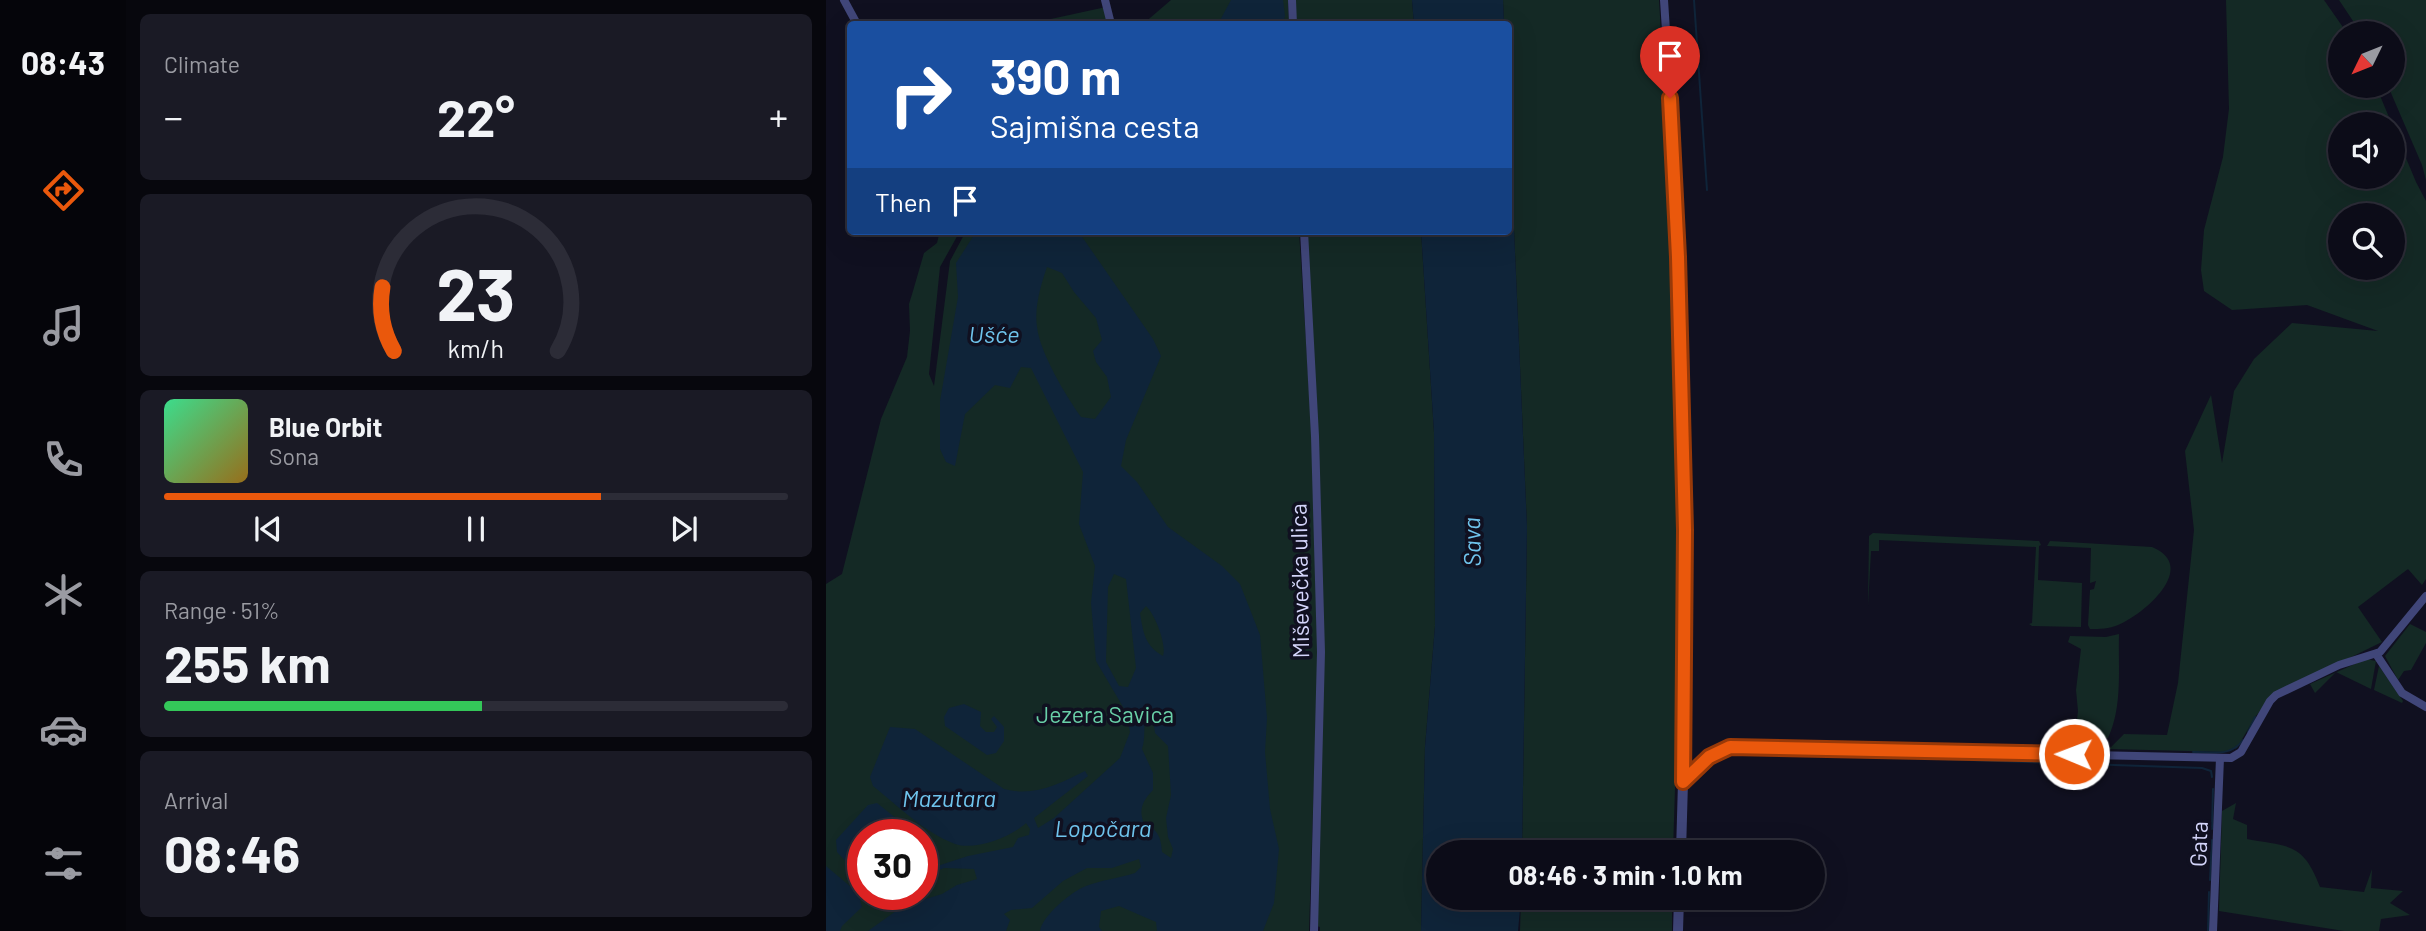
<!DOCTYPE html>
<html lang="en">
<head>
<meta charset="utf-8">
<style>
  :root { --surface:#0c0c18; --page:#1a1a25; --text:#f1f3f6; --muted:#9a9ba2; --line:#2c2c37; --accent:#ea580c }
  body { margin:0; font-family:Barlow,sans-serif; background:var(--page); color:var(--text); height:100vh; display:flex; flex-direction:column; font-size:26px; white-space:nowrap }
  * { box-sizing:border-box; margin:0 }
  p { font-size:23px; color:var(--muted) }
  .icon { flex:none; width:38px; height:38px; fill:none; stroke:currentColor; stroke-width:2; stroke-linecap:round; stroke-linejoin:round }
  .map { position:relative; flex:1; overflow:hidden }
  .details { display:flex; flex-direction:column; gap:14px; padding:14px; background:#07070d; width:700px }
  .details>* { flex:none }
  .guide { position:absolute; left:21px; top:21px; width:665px; height:214px; border-radius:7px; box-shadow:0 7px 28px #0002,0 0 0 2px var(--line); background:#1a4fa0; color:#fff; overflow:hidden }
  .needle { width:46px; rotate:227deg }
  .fabs { position:absolute; left:1502px; top:21px; display:grid; gap:14px }
  .fabs a { display:grid; place-items:center; width:77px; height:77px; border-radius:50%; background:var(--surface); box-shadow:0 7px 28px #0002,0 0 0 2px var(--line); font-size:35px }
  .speed { position:absolute; left:21px; top:819px; display:flex; gap:14px; font-size:35px; font-weight:700; text-align:center }
  .speed>* { display:grid; place-content:center; width:91px; height:91px; border-radius:50%; background:var(--surface); box-shadow:0 7px 28px #0002,0 0 0 2px var(--line); line-height:1 }
  .speed .limit { border:10px solid #d22; background:#fff; color:#111 }
  .pin { position:absolute; display:grid; place-items:center; width:60px; height:60px; color:#fff; margin:-72px -30px; border-radius:50% 50% 50% 0; rotate:-45deg; box-shadow:0 0 7px #0007 }
  .pin .icon { rotate:45deg }
  .me { position:absolute; width:77px; margin:-38px; rotate:271deg; stroke-linejoin:round; filter:drop-shadow(0 0 5px #0008) }
  .turn { display:flex; align-items:center; gap:24px; height:147px; padding:0 28px; font-size:32px }
  .turn .icon { width:91px; height:91px; stroke-width:2.5 }
  .turn b { display:block; font-size:49px; line-height:60px }
  .then { display:flex; align-items:center; height:66px; padding:0 28px; background:#0003; gap:14px; font-size:26px }
  .big { font-size:52px; font-weight:700; line-height:1.1 }
  .details .tile { flex:1; display:flex; flex-direction:column; justify-content:center; gap:10px; min-width:0; padding:0 24px; border-radius:10px; background:var(--page) }
  .details .dial { align-items:center; gap:0 }
  .dial svg { height:182px; overflow:visible; fill:none; stroke:var(--line); stroke-width:7; stroke-linecap:round; text-anchor:middle }
  .dial text { fill:var(--text); stroke:none }
  .song { display:flex; align-items:center; gap:21px }
  .cover { width:84px; height:84px; border-radius:10px; background:linear-gradient(135deg,hsl(150 70% 55%),hsl(40 70% 35%)) }
  .played { height:7px; border-radius:4px; background:linear-gradient(90deg,var(--accent) 70%,var(--line) 70%) }
  .keys { display:flex; justify-content:space-around; direction:ltr }
  .heat { display:flex; justify-content:space-between; align-items:center; font-size:38px; direction:ltr }
  .charge { height:10px; border-radius:5px; background:linear-gradient(90deg,#34c759 51%,var(--line) 0) }
  .trip { position:absolute; left:600px; top:840px; width:399px; height:70px; border-radius:35px; background:var(--surface); box-shadow:0 7px 28px #0002,0 0 0 2px var(--line); font-weight:700; line-height:70px; text-align:center }
  main { display:flex; flex:1; min-height:0 }
  .dock { display:flex; flex-direction:column; width:126px; justify-content:space-around; align-items:center; background:#05050a; color:var(--muted) }
  .dock .icon { width:49px; height:49px }
  .dock .on { color:var(--accent) }
  .dock b { font-size:32px; color:var(--text) }
  .map>svg:first-child { display:block }
</style>
</head>
<body>
<main>
<nav class="dock">
<b>08:43</b>
<svg class="icon on" aria-label="directions" viewBox="0 0 24 24"><path d="M12 3l9 9-9 9-9-9zM9 14v-3h6M13 9l2 2-2 2"/></svg>
<svg class="icon" aria-label="music" viewBox="0 0 24 24"><path d="M9 18V5l10-2v13"/><circle cx="6" cy="18" r="3"/><circle cx="16" cy="16" r="3"/></svg>
<svg class="icon" aria-label="phone" viewBox="0 0 24 24"><path d="M5 4h4l2 5-3 2q2 4 5 5l2-3 5 2v4C11 20 4 13 5 4z"/></svg>
<svg class="icon" aria-label="climate" viewBox="0 0 24 24"><path d="M12 3v18M4 7l16 10M4 17L20 7"/></svg>
<svg class="icon" aria-label="car" viewBox="0 0 24 24"><path d="M5 17H2v-5l4-1 3-4h7l3 4 3 1v5h-3M9 17h6M6 11h13"/><circle cx="7" cy="17" r="2"/><circle cx="17" cy="17" r="2"/></svg>
<svg class="icon" aria-label="filters" viewBox="0 0 24 24"><path d="M4 7h16M4 17h16"/><circle cx="9" cy="7" r="2"/><circle cx="15" cy="17" r="2"/></svg>
</nav>
<section class="details">
<div class="tile"><p>Climate</p>
<div class="heat"><a>−</a><b class="big">22°</b><a>+</a></div>
</div>
<div class="tile dial"><svg viewBox="0 0 100 80">
<path d="M14 69A42 42 0 1 1 86 69"/>
<path d="M14 69A42 42 0 0 1 9 41" stroke="#ea580c"/>
<text x="50" y="56" font-size="32" font-weight="700">23</text>
<text x="50" y="72" font-size="11">km/h</text>
</svg></div>
<div class="tile">
<div class="song"><i class="cover"></i><div><b>Blue Orbit</b><p>Sona</p></div></div>
<div class="played"></div>
<div class="keys"><svg class="icon" aria-label="previous" viewBox="0 0 24 24"><path d="M18 5L8 12l10 7zM5 5v14"/></svg><svg class="icon" aria-label="pause" viewBox="0 0 24 24"><path d="M8 5v14M16 5v14"/></svg><svg class="icon" aria-label="next" viewBox="0 0 24 24"><path d="M6 5l10 7-10 7zM19 5v14"/></svg></div>
</div>
<div class="tile"><p>Range · 51%</p><b class="big">255 km</b><div class="charge"></div></div>
<div class="tile"><p>Arrival</p><b class="big">08:46</b></div>
</section>
<div class="map">
<svg width="1600" height="931" viewBox="0 0 1600 931">
  <rect width="100%" height="100%" fill="#101020"/>
  <!-- green -->
  <g fill="#142925" fill-rule="evenodd">
    <path d="M 345,0 L 462,0 L 463,24 L 317,24 Z"/>
    <path d="M 468,0 L 586,0 L 588,24 L 469,24 Z"/>
    <path d="M 677,0 L 833,0 C 845,185 852,370 853,556 C 854,655 850,753 847,852 L 696,852 L 701,527 L 683,115 L 682,24 L 678,24 Z"/>
    <path d="M 1400,0 L 1498,0 L 1521,33 L 1514,33 L 1514,86 L 1550,86 L 1590,182 L 1600,201 L 1600,579 L 1596,585 L 1582,569 L 1532,607 L 1556,642 L 1448,695 L 1429,717 L 1411,748 L 1400,752 L 1283,749 L 1298,734 L 1341,735 L 1352,683 L 1368,530 L 1359,451 L 1385,395 L 1396,463 L 1408,391 L 1428,359 L 1466,323 L 1552,331 L 1481,305 L 1406,310 L 1378,291 L 1375,270 L 1378,230 L 1397,157 L 1403,109 ZM 1514,124 L 1566,124 L 1566,177 L 1514,177 ZM 1514,215 L 1566,215 L 1566,268 L 1514,268 Z"/>
    <path d="M 1513,0 L 1600,0 L 1600,180 L 1596,165 L 1562,86 L 1566,86 L 1566,33 L 1535,33 Z"/>
    <path d="M 280,7 L 284,24 L 202,24 Z"/>
    <path d="M 114,231 L 134,231 L 114,267 L 103,374 L 108,386 L 124,261 L 140,231 L 473,231 L 486,436 L 492,657 L 483,931 L 0,931 L 0,584 L 16,574 L 55,419 L 81,357 L 84,331 L 83,304 L 87,291 L 98,253 L 111,243 ZM 37,835 L 96,835 L 96,894 L 37,894 Z"/>
    <path d="M 481,231 L 595,231 L 608,432 L 609,626 L 599,747 L 595,931 L 494,931 L 494,927 L 491,926 L 498,657 Z"/>
    <path d="M 1047,533 L 1213,541 L 1215,545 L 1213,546 L 1212,580 L 1256,583 L 1255,627 L 1206,626 L 1203,624 L 1206,623 L 1210,547 L 1053,540 L 1053,551 L 1045,551 L 1042,606 L 1043,536 Z"/>
    <path d="M 1224,541 L 1326,547 C 1374,567 1317,615 1292,625 C 1283,629 1274,629 1264,629 L 1262,625 L 1264,590 L 1268,589 L 1270,581 L 1264,583 L 1265,548 L 1221,546 Z"/>
    <path d="M 1584,624 L 1600,632 L 1600,643 L 1585,670 L 1578,671 L 1572,680 L 1559,656 Z"/>
    <path d="M 1293,634 C 1292,668 1297,706 1282,738 L 1249,736 L 1252,711 L 1250,690 L 1255,649 L 1242,642 L 1244,636 L 1280,637 Z"/>
    <path d="M 1540,659 L 1550,661 L 1545,689 L 1510,672 L 1489,693 L 1484,684 Z"/>
    <path d="M 1553,666 L 1577,701 L 1576,703 L 1548,690 Z"/>
    <path d="M 1410,803 L 1407,819 L 1421,825 L 1421,839 C 1463,847 1477,842 1494,887 L 1538,892 L 1546,869 L 1545,888 L 1577,891 L 1564,903 L 1584,915 L 1555,919 L 1553,931 L 1518,931 L 1393,911 L 1396,811 Z"/>
    <path d="M 695,898 L 846,898 L 846,931 L 694,931 Z"/>
  </g>
  <!-- water -->
  <g fill="#0f2439" fill-rule="evenodd">
    <path d="M 405,0 L 457,0 L 459,16 L 457,24 L 392,24 Z"/>
    <path d="M 586,0 L 677,0 L 678,24 L 588,24 Z"/>
    <path d="M 683,115 L 701,527 L 696,852 L 612,852 L 612,898 L 695,898 L 692,931 L 595,931 L 599,747 L 609,626 L 608,432 L 595,231 L 682,231 Z"/>
    <path d="M 155,231 L 252,231 L 327,339 L 335,356 L 300,440 L 295,466 L 311,482 L 342,527 L 396,566 L 414,584 L 434,635 L 441,718 L 439,752 L 444,809 L 453,849 L 448,903 L 437,931 L 331,931 L 330,922 L 293,906 L 275,911 L 273,927 L 276,931 L 214,931 C 216,916 246,891 260,886 C 275,880 294,878 309,873 L 315,867 L 313,859 L 286,868 L 261,868 L 237,881 L 206,908 L 185,910 L 178,914 L 184,920 L 180,931 L 42,931 L 77,906 L 116,894 L 131,885 L 151,879 L 148,869 L 118,868 L 96,877 L 96,871 L 142,856 L 187,847 L 192,838 L 203,835 L 204,829 L 200,823 C 185,837 149,851 129,844 C 98,832 72,806 47,786 L 44,777 L 64,727 L 89,729 L 178,789 C 208,797 233,784 259,771 L 262,776 L 208,818 L 212,828 L 228,818 L 294,758 L 304,732 L 300,712 L 270,661 L 265,603 L 269,566 L 253,524 L 257,472 L 205,368 L 195,367 L 184,388 L 169,385 L 139,414 L 129,466 L 120,462 L 114,449 L 114,401 L 132,297 L 130,263 L 148,235 ZM 221,267 L 236,273 L 248,292 L 270,318 L 276,340 L 267,351 L 270,362 L 281,377 L 285,397 L 269,419 L 255,417 C 240,396 214,353 211,327 C 208,308 215,284 221,267 ZM 288,574 L 300,579 L 310,668 L 302,687 L 293,686 L 280,662 L 282,587 ZM 320,606 C 329,614 341,645 337,656 C 319,646 317,632 314,613 ZM 320,712 L 326,712 L 329,733 L 342,746 L 345,795 L 340,818 L 342,837 L 347,849 L 345,858 L 336,852 C 335,837 332,830 318,823 C 312,810 317,800 327,790 L 327,773 L 316,749 C 320,737 317,725 320,712 Z"/>
    <path d="M 138,704 L 155,712 L 154,726 L 160,732 L 168,732 L 171,727 L 165,719 L 168,716 L 178,727 L 178,741 L 170,753 L 161,755 L 119,726 L 118,717 L 123,708 Z"/>
    <path d="M 51,803 L 91,835 L 37,835 L 37,880 L 11,852 L 10,840 L 42,805 Z"/>
    <path d="M 0,866 L 32,893 L 36,907 L 16,926 L 14,931 L 0,931 Z"/>
  </g>
  <g fill="none" stroke-linecap="round" stroke-linejoin="round">
    <!-- stream -->
    <g stroke="#0f2439" stroke-width="2">
      <path d="M 868,0 L 881,190"/>
      <path d="M 1422,732 L 1429,717"/>
      <path d="M 1367,752 C 1386,752 1405,757 1417,740"/>
      <path d="M 1112,759 L 1376,768 L 1385,771 L 1386,777"/>
      <path d="M 1386,829 L 1387,789"/>
      <path d="M 1384,880 L 1386,840"/>
      <path d="M 1382,931 L 1383,892"/>
    </g>
    <!-- minor -->
    <g stroke="#404679" stroke-width="8">
      <path d="M 18,0 L 31,24"/>
      <path d="M 279,0 L 285,24"/>
      <path d="M 466,0 L 467,24"/>
      <path d="M 838,0 C 850,176 858,352 859,528 C 860,613 858,698 857,782"/>
      <path d="M 478,231 L 489,436 L 495,652 L 488,931"/>
      <path d="M 1550,654 L 1576,693 L 1600,707"/>
      <path d="M 857,782 C 870,766 884,754 904,747 L 1405,758 L 1415,752 L 1444,701 L 1450,695 L 1513,665 L 1554,652 L 1600,596"/>
      <path d="M 1387,931 L 1394,758"/>
    </g>
    <!-- tertiary -->
    <g stroke="#404679" stroke-width="10">
      <path d="M 855,852 L 857,782"/>
      <path d="M 852,931 L 853,898"/>
    </g>
  </g>
  <g fill="none" stroke-linecap="round" stroke-linejoin="round">
    <defs>
      <path id="route" d="M 844,98 L 852,257 L 859,530 L 857,782 L 883,757 L 904,747 L 1248,754"/>
    </defs>
    <!-- route casing -->
    <use href="#route" stroke="#983908" stroke-width="18"/>
    <!-- route -->
    <use href="#route" stroke="#ea580c" stroke-width="12"/>
  </g>
  <g text-anchor="middle" dominant-baseline="central" stroke-width="7" stroke-linejoin="round" paint-order="stroke">
    <!-- street labels -->
    <g font-size="23" fill="#d4d5fa" stroke="#101020">
      <text transform="translate(473 581) rotate(-91)">Miševečka ulica</text>
      <text transform="translate(1372 844) rotate(-88)">Gata</text>
    </g>
    <!-- park labels -->
    <g font-size="23" fill="#69d0a8" stroke="#101020">
      <text x="279" y="714">Jezera Savica</text>
    </g>
    <!-- water labels -->
    <g font-size="24" font-style="italic" fill="#6fc4ed" stroke="#101020">
      <text x="168" y="333">Ušće</text>
      <text transform="translate(645 542) rotate(-91)">Sava</text>
      <text x="123" y="797">Mazutara</text>
      <text x="277" y="827">Lopočara</text>
    </g>
  </g>
</svg>
<div class="fabs">
<a><svg class="needle" viewBox="-14 -14 28 28"><path d="M0-13l5 13h-10z" fill="#e53935"/><path d="M0 13l5-13h-10z" fill="#9a9ba2"/></svg></a>
<a><svg class="icon" aria-label="sound" viewBox="0 0 24 24"><path d="M4 9h4l5-4v14l-5-4H4zM17 9q2 3 0 6"/></svg></a>
<a><svg class="icon" aria-label="search" viewBox="0 0 24 24"><circle cx="10" cy="10" r="6"/><path d="M15 15l6 6"/></svg></a>
</div>
<div class="speed"><div class="limit">30</div></div>
<div class="pin" style="left:844px;top:98px;background:#d93025"><svg class="icon" aria-label="arrive" viewBox="0 0 24 24"><path d="M6 21V4h12l-3 4 3 4H6"/></svg></div>
<svg class="me" style="left:1248px;top:754px" viewBox="-20 -20 40 40"><circle r="17" fill="#ea580c" stroke="#fff" stroke-width="3"/><path d="M0-11L8 9 0 5-8 9z" fill="#fff"/></svg>
<div class="trip">08:46 · 3 min · 1.0 km</div>
<div class="guide">
<div class="turn"><svg class="icon" aria-label="right" viewBox="0 0 24 24"><path d="M7 20v-9h11M14 6l5 5-5 5"/></svg><div><b>390 m</b>Sajmišna cesta</div></div>
<div class="then">Then<svg class="icon" aria-label="arrive" viewBox="0 0 24 24"><path d="M6 21V4h12l-3 4 3 4H6"/></svg></div>
</div>
</div>
</main>
</body>
</html>
